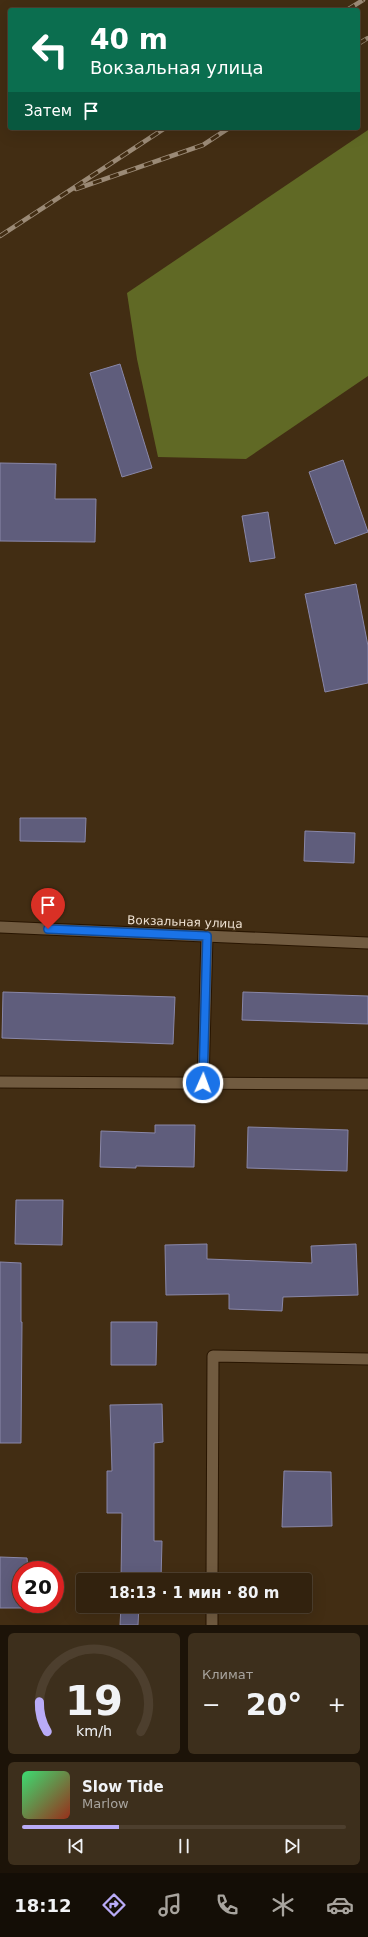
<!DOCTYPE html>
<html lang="ru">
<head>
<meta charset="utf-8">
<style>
  :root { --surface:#32220e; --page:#3d2f1c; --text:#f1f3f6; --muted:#a8a49e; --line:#4d3f2e; --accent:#b9abf7 }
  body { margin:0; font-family:"DejaVu Sans",sans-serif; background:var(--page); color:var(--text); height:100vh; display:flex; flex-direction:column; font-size:15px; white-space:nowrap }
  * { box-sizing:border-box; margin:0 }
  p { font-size:13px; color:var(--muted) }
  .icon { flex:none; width:22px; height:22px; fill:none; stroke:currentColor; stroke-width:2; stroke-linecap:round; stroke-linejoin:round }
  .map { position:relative; height:1625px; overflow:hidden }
  .side { display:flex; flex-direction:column; gap:8px; padding:8px; background:#1c1308; flex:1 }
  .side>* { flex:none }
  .guide { position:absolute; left:8px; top:8px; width:352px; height:122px; border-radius:4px; box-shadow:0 4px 16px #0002,0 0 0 1px var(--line); background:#0b6e4f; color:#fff; overflow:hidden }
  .speed { position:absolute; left:12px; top:1561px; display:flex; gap:8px; font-size:20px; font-weight:700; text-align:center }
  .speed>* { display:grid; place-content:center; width:52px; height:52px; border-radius:50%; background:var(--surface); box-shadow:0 4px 16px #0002,0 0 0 1px var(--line); line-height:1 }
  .speed .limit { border:6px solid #d22; background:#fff; color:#111 }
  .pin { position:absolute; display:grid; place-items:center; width:34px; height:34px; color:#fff; margin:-41px -17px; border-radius:50% 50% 50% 0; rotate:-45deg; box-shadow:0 0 4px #0007 }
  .pin .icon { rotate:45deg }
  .me { position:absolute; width:44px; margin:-22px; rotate:2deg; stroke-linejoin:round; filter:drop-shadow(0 0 3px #0008) }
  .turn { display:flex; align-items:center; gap:14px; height:84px; padding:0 16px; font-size:18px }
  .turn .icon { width:52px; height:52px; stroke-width:2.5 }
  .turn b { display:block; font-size:28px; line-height:34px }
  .then { display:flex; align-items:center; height:38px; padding:0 16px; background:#0003; gap:8px; font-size:15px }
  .big { font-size:30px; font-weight:600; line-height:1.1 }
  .side .widget { flex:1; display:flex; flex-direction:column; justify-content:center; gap:6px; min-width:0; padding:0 14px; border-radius:6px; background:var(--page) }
  .side .dial { align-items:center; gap:0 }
  .dial svg { height:104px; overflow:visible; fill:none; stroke:var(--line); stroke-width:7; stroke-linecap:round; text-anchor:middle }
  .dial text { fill:var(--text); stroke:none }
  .song { display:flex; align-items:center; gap:12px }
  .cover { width:48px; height:48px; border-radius:6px; background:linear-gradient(135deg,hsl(140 70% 55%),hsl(10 70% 35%)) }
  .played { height:4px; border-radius:2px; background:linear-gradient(90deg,var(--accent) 30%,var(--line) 30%) }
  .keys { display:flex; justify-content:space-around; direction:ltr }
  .heat { display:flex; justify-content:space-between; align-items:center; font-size:22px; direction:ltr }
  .side .tiles { flex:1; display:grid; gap:8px; grid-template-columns:1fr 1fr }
  .widget:last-child { grid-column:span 2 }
  .trip { position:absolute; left:76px; top:1573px; width:236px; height:40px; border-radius:4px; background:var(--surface); box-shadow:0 4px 16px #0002,0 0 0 1px var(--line); font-weight:600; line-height:40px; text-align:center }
  .dock { display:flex; height:64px; justify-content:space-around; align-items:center; background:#140e06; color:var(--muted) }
  .dock .icon { width:28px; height:28px }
  .dock .selected { color:var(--accent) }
  .dock b { font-size:18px; color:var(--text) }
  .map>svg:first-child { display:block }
</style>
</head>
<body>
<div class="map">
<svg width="368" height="1625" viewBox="0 0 368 1625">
  <rect width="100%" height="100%" fill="#422d13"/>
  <!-- forest -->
  <path fill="#606925" d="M 368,130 L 368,376 L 246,459 L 158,457 L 137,359 L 127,293 Z"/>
  <!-- building -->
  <g fill="#5f5d7c" stroke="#8987a8">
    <path d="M 120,364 L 152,468 L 122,477 L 90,373 Z"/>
    <path d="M 343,460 L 368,532 L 335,544 L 309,472 Z"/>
    <path d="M 0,463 L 56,464 L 55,499 L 96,499 L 95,542 L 0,541 Z"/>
    <path d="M 268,512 L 275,558 L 250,562 L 242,516 Z"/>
    <path d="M 356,584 L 368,646 L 368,683 L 325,692 L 305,594 Z"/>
    <path d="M 20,818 L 86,818 L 85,842 L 20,841 Z"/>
    <path d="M 305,831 L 355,833 L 354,863 L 304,861 Z"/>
    <path d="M 3,992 L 175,997 L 173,1044 L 2,1038 Z"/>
    <path d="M 243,992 L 368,996 L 368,1024 L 242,1020 Z"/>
    <path d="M 155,1125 L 195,1125 L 194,1167 L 136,1166 L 136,1168 L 100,1167 L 101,1131 L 155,1133 Z"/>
    <path d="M 248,1127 L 348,1130 L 347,1171 L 247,1168 Z"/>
    <path d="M 16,1200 L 63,1200 L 62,1245 L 15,1244 Z"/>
    <path d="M 207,1244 L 207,1259 L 312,1263 L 311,1246 L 356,1244 L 358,1295 L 283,1297 L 282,1311 L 229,1309 L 229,1294 L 166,1295 L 165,1245 Z"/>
    <path d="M 0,1262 L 21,1263 L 21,1322 L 22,1322 L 21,1443 L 0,1443 Z"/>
    <path d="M 111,1322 L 157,1322 L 156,1365 L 111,1365 Z"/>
    <path d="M 162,1404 L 163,1442 L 154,1443 L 154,1541 L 162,1541 L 161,1580 L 121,1580 L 122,1513 L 107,1513 L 107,1471 L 112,1471 L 110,1405 Z"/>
    <path d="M 284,1471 L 331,1472 L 332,1526 L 282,1527 Z"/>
    <path d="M 0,1557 L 27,1558 L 28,1570 L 21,1570 L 21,1604 L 30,1604 L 30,1608 L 0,1608 Z"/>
    <path d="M 121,1606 L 139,1606 L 138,1625 L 120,1625 Z"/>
  </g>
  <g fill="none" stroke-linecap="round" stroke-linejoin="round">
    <defs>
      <path id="service" d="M 203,1083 L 207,936"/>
      <g id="minor">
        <path d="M 0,1082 L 368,1084"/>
        <path d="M 212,1580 L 213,1356 L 368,1359"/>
        <path d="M 212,1625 L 212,1606"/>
      </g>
      <path id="secondary" d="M 0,927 L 368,943"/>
    </defs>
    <!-- service casing -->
    <use href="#service" stroke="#281500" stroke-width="13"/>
    <!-- minor casing -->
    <use href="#minor" stroke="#281500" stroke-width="13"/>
    <!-- secondary casing -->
    <use href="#secondary" stroke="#281500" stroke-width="13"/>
    <!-- service -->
    <use href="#service" stroke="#715b40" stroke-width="11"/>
    <!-- minor -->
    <use href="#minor" stroke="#715b40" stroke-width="11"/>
    <!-- secondary -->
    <use href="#secondary" stroke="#715b40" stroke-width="11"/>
    <defs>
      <g id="rail">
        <path d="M 347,10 L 363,0"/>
        <path d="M 358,44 L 368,38"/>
        <path d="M 76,189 L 203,145 L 229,128"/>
        <path d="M 0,236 L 165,128"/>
      </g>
    </defs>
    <!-- rail casing -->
    <use href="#rail" stroke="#9b8a76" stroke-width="4.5"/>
    <!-- rail -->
    <use href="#rail" stroke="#422d13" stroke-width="3" stroke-dasharray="9" stroke-linecap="butt"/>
  </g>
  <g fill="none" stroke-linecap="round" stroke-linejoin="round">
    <defs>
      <path id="route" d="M 48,929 L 207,936 L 203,1083"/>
    </defs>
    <!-- route casing -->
    <use href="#route" stroke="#114b97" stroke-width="10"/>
    <!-- route -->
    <use href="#route" stroke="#1a73e8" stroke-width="7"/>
  </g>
  <g text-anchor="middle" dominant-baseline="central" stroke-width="4" stroke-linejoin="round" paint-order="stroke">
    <!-- street labels -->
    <g font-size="12" fill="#ede0d1" stroke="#422d13">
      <text transform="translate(185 922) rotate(2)">Вокзальная улица</text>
    </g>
  </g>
</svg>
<div class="speed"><div class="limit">20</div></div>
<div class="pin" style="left:48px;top:929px;background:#d93025"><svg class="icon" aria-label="arrive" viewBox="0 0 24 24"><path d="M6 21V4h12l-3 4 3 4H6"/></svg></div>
<svg class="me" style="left:203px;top:1083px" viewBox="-20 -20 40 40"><circle r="17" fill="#1a73e8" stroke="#fff" stroke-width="3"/><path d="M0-11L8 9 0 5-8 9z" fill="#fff"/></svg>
<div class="trip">18:13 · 1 мин · 80 m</div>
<div class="guide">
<div class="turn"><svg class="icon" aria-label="left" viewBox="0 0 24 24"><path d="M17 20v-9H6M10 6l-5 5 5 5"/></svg><div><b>40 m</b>Вокзальная улица</div></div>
<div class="then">Затем<svg class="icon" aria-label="arrive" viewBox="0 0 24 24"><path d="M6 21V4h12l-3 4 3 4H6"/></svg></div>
</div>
</div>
<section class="side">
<div class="tiles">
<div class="widget dial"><svg viewBox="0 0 100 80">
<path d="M14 69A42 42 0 1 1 86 69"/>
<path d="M14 69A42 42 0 0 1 8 46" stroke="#b9abf7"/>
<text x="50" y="56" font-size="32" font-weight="700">19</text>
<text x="50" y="72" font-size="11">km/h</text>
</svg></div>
<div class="widget"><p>Климат</p>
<div class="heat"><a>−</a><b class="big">20°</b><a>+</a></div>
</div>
<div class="widget">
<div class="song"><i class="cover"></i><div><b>Slow Tide</b><p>Marlow</p></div></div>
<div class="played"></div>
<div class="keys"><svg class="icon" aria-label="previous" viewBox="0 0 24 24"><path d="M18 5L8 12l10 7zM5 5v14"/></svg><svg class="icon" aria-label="pause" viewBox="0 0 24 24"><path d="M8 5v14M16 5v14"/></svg><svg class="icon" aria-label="next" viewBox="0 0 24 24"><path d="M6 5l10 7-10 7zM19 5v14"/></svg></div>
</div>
</div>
</section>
<nav class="dock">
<b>18:12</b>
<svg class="icon selected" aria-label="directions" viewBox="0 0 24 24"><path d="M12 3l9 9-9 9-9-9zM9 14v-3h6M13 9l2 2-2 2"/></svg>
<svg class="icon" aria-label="music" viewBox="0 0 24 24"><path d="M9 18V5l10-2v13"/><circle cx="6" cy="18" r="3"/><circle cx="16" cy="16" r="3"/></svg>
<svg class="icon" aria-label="phone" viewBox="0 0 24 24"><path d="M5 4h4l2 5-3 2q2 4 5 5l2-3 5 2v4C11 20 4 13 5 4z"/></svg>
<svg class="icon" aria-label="climate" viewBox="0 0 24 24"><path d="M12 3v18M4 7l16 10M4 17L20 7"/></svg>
<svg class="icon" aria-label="car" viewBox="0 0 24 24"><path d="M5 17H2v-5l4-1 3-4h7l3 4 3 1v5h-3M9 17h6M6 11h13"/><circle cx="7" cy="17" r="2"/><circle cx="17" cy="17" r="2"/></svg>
</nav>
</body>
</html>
